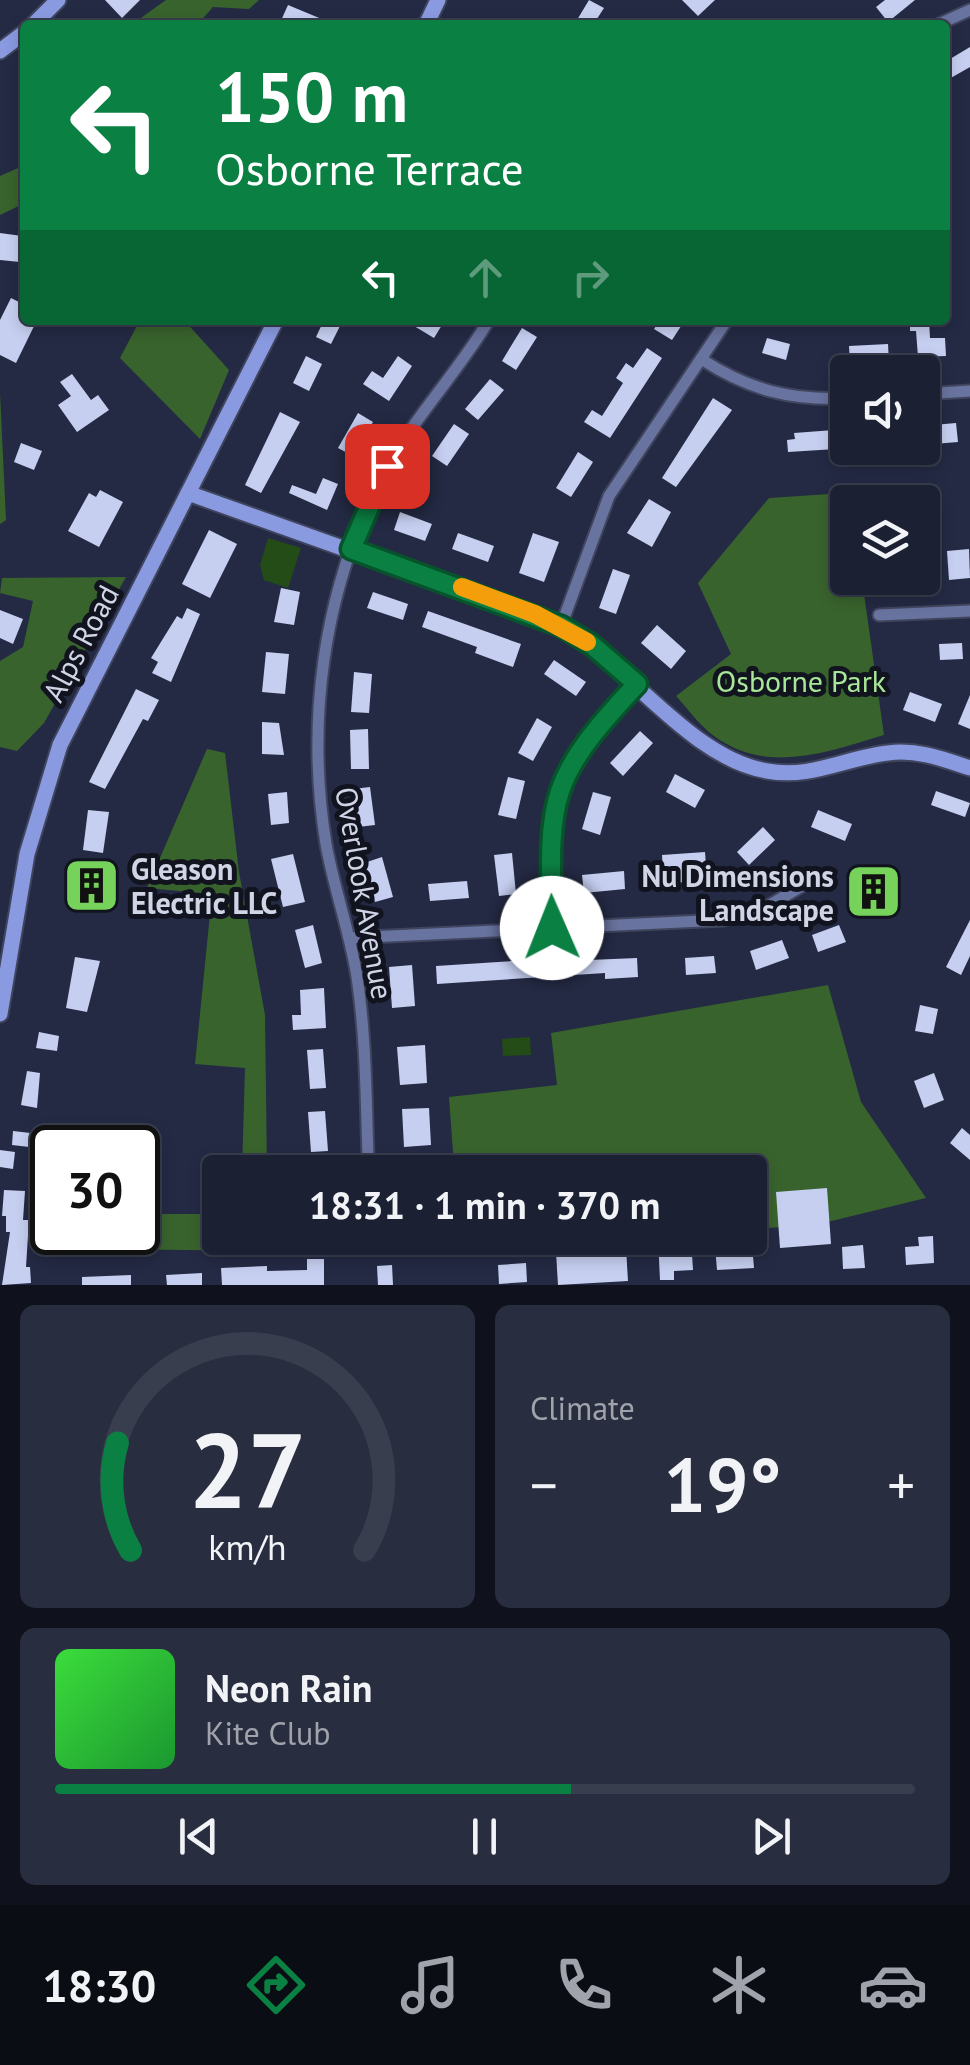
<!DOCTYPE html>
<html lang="en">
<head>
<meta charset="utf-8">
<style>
  :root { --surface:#1b2033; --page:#282d3f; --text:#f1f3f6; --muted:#a0a3ac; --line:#393e4e; --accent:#0b8043 }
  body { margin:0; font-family:"PT Sans",sans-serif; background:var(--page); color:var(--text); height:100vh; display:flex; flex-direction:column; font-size:38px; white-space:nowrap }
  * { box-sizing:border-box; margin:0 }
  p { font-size:32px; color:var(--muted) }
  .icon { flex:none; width:55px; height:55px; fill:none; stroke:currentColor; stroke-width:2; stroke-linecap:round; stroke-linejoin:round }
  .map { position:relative; height:1285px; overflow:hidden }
  .panel { display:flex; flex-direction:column; gap:20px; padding:20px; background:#0f121c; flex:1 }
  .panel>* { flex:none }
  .hud { position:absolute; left:20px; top:20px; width:930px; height:305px; border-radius:10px; box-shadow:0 5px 15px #0003,0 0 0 2px var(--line); background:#0b8043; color:#fff; overflow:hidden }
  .fabs { position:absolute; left:830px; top:355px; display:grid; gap:20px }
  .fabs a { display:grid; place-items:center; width:110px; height:110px; border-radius:10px; background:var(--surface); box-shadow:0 5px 15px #0003,0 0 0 2px var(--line); font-size:50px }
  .speed { position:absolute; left:30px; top:1125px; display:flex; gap:20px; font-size:50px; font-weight:700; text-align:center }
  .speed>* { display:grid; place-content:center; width:130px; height:130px; border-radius:50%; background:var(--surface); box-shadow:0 5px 15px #0003,0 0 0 2px var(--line); line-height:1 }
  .speed .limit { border:5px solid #111; border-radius:15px; background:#fff; color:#111 }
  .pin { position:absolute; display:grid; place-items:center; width:85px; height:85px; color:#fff; margin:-42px; border-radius:20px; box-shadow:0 5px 15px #0006 }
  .me { position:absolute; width:110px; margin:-55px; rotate:359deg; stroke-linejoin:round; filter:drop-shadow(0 0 8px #0008) }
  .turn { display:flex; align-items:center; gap:35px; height:210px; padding:0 30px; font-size:45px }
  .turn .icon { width:130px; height:130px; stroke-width:2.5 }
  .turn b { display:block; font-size:70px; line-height:85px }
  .lanes { display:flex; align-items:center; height:95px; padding:0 30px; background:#0003; justify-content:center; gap:50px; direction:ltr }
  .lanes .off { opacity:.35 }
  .big { font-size:75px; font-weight:700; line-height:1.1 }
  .panel .tile { flex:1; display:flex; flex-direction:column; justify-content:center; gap:15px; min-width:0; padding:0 35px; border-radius:15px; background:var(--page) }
  .panel .dial { align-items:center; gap:0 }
  .dial svg { height:260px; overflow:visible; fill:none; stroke:var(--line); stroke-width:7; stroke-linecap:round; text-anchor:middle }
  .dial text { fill:var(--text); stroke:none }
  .song { display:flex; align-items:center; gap:30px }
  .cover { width:120px; height:120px; border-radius:15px; background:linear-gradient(135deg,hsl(120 70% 55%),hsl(130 70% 35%)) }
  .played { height:10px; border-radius:5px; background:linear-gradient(90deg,var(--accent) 60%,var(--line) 60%) }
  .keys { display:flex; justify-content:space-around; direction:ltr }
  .heat { display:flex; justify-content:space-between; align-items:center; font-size:55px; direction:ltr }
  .panel .tiles { flex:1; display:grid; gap:20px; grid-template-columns:1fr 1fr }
  .tile:last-child { grid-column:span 2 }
  .trip { position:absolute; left:202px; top:1155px; width:565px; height:100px; border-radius:10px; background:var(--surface); box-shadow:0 5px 15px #0003,0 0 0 2px var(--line); font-weight:700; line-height:100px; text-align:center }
  .tabs { display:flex; height:160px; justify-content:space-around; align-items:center; background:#0b0d14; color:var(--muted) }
  .tabs .icon { width:70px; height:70px }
  .tabs .on { color:var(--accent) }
  .tabs b { font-size:45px; color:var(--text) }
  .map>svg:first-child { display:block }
</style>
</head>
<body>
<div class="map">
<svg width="970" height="1285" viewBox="0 0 970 1285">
  <rect width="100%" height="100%" fill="#242a44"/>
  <!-- green -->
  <g fill="#234c16">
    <path d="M 268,538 L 301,548 L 288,588 L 264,580 L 260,565 Z"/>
    <path d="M 530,1037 L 531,1055 L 503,1056 L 502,1039 Z"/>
  </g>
  <!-- forest -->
  <g fill="#39632d">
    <path d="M 166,0 L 259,0 L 249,9 L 213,7 L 197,25 L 131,25 Z"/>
    <path d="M 25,165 L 25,203 L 0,215 L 0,176 Z"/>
    <path d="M 140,320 L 184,320 L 229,370 L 200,439 L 120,358 Z"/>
    <path d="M 0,393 L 6,520 L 0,524 Z"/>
    <path d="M 830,494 L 847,543 L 848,578 L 860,578 L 863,587 L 884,735 C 828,752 767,775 714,736 C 700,726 688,709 676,696 L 731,654 L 698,583 L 769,498 Z"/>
    <path d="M 126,577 L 44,723 L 17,751 L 0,747 L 0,661 L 23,647 L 33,601 L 0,593 L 2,578 Z"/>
    <path d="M 207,749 L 225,753 L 239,872 L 265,1015 L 267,1172 L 242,1172 L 245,1068 L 195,1064 L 212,894 L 147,888 Z"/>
    <path d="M 828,985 L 861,1102 L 926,1198 L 815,1225 L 750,1229 L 750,1172 L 342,1172 L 454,1166 L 449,1097 L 557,1085 L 551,1033 Z"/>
    <path d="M 138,1214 L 220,1214 L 220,1238 L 372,1238 L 372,1252 L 93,1249 L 94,1233 L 138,1232 Z"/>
    <path d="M 486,1238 L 619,1238 L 492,1245 Z"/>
  </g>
  <!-- building -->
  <g fill="#c6cff0">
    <path d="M 105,0 L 140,0 L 122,18 Z"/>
    <path d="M 589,0 L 604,8 L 593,25 L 574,25 Z"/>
    <path d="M 682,0 L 715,0 L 698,16 Z"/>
    <path d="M 885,0 L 915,0 L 888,22 L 876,7 Z"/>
    <path d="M 288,5 L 336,25 L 279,25 Z"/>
    <path d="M 970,47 L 970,67 L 949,79 L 945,62 Z"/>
    <path d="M 0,233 L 22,236 L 20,262 L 0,260 Z"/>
    <path d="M 11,298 L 25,305 L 25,320 L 37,320 L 16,363 L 0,355 L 0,320 Z"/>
    <path d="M 324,320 L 340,326 L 331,344 L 316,337 Z"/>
    <path d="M 404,320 L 445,320 L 434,338 Z"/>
    <path d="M 660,320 L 685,320 L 672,340 L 654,329 Z"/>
    <path d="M 910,320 L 929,320 L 930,338 L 945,338 L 946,356 L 918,357 L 916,331 L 910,331 Z"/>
    <path d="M 522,328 L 537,337 L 516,370 L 502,361 Z"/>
    <path d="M 767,338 L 790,344 L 786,360 L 762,353 Z"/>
    <path d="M 888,344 L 889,362 L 850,364 L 849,346 Z"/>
    <path d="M 647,348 L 662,358 L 610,438 L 584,422 L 592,410 L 602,416 L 623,383 L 616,378 L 626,363 L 633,368 Z"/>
    <path d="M 306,356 L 322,364 L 309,391 L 293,383 Z"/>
    <path d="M 398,356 L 412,366 L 389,401 L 363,384 L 372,371 L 383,378 Z"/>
    <path d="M 72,374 L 91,400 L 98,395 L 109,410 L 77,432 L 58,405 L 71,396 L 60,382 Z"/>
    <path d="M 490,379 L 504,390 L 478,420 L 465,409 Z"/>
    <path d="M 713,398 L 732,410 L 676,487 L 662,478 Z"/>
    <path d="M 280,412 L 300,422 L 261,493 L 245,485 Z"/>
    <path d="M 358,413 L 373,422 L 353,456 L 338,448 Z"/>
    <path d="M 956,423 L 958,442 L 922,445 L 922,426 Z"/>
    <path d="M 454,424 L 469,434 L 447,466 L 432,456 Z"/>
    <path d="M 834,430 L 836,449 L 788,452 L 787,440 L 795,439 L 794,433 Z"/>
    <path d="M 21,443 L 42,451 L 34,470 L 14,462 Z"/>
    <path d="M 578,452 L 593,462 L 571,497 L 556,488 Z"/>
    <path d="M 323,478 L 338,484 L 327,510 L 289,493 L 292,485 L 316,494 Z"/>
    <path d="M 100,490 L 123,502 L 99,547 L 68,531 L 89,493 L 96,497 Z"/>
    <path d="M 649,499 L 671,512 L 652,547 L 627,533 Z"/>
    <path d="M 400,512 L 432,524 L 425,541 L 394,530 Z"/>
    <path d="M 209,530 L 237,544 L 210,598 L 182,584 Z"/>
    <path d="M 458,533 L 494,546 L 488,562 L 452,549 Z"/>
    <path d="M 533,533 L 559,542 L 544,582 L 519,573 Z"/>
    <path d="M 969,549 L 970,578 L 949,580 L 947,551 Z"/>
    <path d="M 613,569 L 630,575 L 616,614 L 599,608 Z"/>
    <path d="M 281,588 L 300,592 L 294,625 L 274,622 Z"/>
    <path d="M 373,592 L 408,604 L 403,620 L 367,608 Z"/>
    <path d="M 187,608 L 200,614 L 171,682 L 152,673 L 158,662 L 151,658 L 177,616 L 182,619 Z"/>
    <path d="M 0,610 L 23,619 L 13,644 L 0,638 Z"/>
    <path d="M 428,611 L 521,644 L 513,667 L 475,653 L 477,647 L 422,627 Z"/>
    <path d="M 657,625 L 686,651 L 671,669 L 641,643 Z"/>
    <path d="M 962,643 L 963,659 L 940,660 L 939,644 Z"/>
    <path d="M 266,652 L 289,654 L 285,694 L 262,692 Z"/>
    <path d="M 554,660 L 586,682 L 576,696 L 544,674 Z"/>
    <path d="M 354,672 L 372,674 L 369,713 L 351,712 Z"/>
    <path d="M 136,689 L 159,700 L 148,721 L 143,719 L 105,789 L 89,782 Z"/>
    <path d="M 910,692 L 942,704 L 935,722 L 903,710 Z"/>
    <path d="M 970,695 L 970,729 L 958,724 Z"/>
    <path d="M 537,718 L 552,727 L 533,761 L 518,753 Z"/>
    <path d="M 262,722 L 279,723 L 284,755 L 262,754 Z"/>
    <path d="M 368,729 L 369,769 L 351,769 L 350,730 Z"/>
    <path d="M 640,731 L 653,743 L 623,776 L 610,763 Z"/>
    <path d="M 675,774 L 705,790 L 695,808 L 666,792 Z"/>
    <path d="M 508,777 L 525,781 L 516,819 L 498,815 Z"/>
    <path d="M 370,787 L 375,825 L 358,827 L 353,789 Z"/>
    <path d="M 936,791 L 970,803 L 965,817 L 931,805 Z"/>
    <path d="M 287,792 L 289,823 L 271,825 L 268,794 Z"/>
    <path d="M 593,792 L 611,797 L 600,835 L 582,829 Z"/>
    <path d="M 88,810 L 109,812 L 103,853 L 83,850 Z"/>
    <path d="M 818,810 L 852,824 L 845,841 L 811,827 Z"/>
    <path d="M 763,827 L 775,840 L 749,865 L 737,852 Z"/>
    <path d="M 705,852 L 707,880 L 664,884 L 662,855 Z"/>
    <path d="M 512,853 L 516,894 L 499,896 L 494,855 Z"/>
    <path d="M 293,854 L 305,902 L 283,907 L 271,859 Z"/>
    <path d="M 382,857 L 393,897 L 375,902 L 364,863 Z"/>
    <path d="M 78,870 L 107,872 L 106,900 L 77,899 Z"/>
    <path d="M 624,871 L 625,889 L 584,893 L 582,875 Z"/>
    <rect x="860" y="873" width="25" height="37"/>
    <path d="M 467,881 L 469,898 L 430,901 L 428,884 Z"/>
    <path d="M 970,920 L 970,956 L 961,975 L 946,967 Z"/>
    <path d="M 313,925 L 322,963 L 305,968 L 295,930 Z"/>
    <path d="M 839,925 L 846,942 L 818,952 L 812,935 Z"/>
    <path d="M 782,940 L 789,958 L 756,970 L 750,951 Z"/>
    <path d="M 589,956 L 589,960 L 637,958 L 638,977 L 605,979 L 605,973 L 437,984 L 436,966 Z"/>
    <path d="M 714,956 L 716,973 L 686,975 L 685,958 Z"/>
    <path d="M 75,957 L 100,961 L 87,1012 L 66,1008 Z"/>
    <path d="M 412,965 L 415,1006 L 392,1008 L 389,967 Z"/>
    <path d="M 324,988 L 326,1028 L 293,1030 L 292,1015 L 301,1015 L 300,990 Z"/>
    <path d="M 920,1005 L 938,1009 L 933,1034 L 915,1031 Z"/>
    <path d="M 39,1032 L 59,1036 L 57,1051 L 36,1048 Z"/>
    <path d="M 425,1045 L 427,1083 L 400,1085 L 397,1047 Z"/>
    <path d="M 323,1049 L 326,1088 L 310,1089 L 307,1050 Z"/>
    <path d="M 27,1071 L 40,1073 L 37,1108 L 21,1105 Z"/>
    <path d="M 934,1073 L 944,1100 L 924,1108 L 914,1081 Z"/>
    <path d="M 429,1108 L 431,1145 L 404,1147 L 402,1109 Z"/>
    <path d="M 325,1111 L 328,1151 L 311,1152 L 308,1112 Z"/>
    <path d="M 53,1123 L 73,1126 L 70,1139 L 50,1135 Z"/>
    <path d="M 962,1128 L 970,1135 L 970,1160 L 950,1143 Z"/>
    <path d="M 13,1131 L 39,1134 L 38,1148 L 12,1145 Z"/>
    <path d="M 0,1150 L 15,1152 L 13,1169 L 0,1167 Z"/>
    <path d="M 827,1188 L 831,1244 L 780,1248 L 776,1192 Z"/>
    <path d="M 4,1190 L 25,1191 L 23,1220 L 29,1220 L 26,1267 L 30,1267 L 31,1283 L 2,1285 L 10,1232 L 6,1232 L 6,1216 L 2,1216 Z"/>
    <path d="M 933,1236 L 934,1263 L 906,1265 L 905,1247 L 919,1246 L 918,1237 Z"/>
    <path d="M 658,1238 L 691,1238 L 693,1270 L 674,1271 L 674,1280 L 660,1280 Z"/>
    <path d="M 752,1244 L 754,1268 L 717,1270 L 715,1246 Z"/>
    <path d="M 863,1245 L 865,1268 L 843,1269 L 842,1247 Z"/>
    <path d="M 626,1248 L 628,1281 L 558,1285 L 556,1252 Z"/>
    <path d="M 307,1259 L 324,1259 L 324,1285 L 222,1285 L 221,1268 L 267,1266 L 267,1271 L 307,1270 Z"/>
    <path d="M 526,1263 L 527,1282 L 499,1284 L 498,1265 Z"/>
    <path d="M 392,1265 L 393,1285 L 378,1285 L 377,1266 Z"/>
    <path d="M 202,1273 L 202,1285 L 167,1285 L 166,1275 Z"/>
    <path d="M 131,1275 L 131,1285 L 82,1285 L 82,1277 Z"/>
  </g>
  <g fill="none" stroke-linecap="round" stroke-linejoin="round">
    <defs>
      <g id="street">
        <path d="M 937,25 L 970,10"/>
        <path d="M 701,359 C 749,390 791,401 848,398"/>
        <path d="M 922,394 L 970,391"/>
        <path d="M 879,615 L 970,611"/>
        <path d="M 561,626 L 609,496 L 727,320"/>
        <path d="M 552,928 C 549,797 547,781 637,684"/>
        <path d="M 349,938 L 723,920 L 765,908 L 810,881"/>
        <path d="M 368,1158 C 366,1098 366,1037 357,977 C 350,932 334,889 326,844 C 306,722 323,594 379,483 C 408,423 455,377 489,320"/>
      </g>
      <g id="secondary">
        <path d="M 33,25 L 58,0"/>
        <path d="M 426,25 L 438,0"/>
        <path d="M 0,51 L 25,32"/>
        <path d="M 188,493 L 561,626 C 628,665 690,758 767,771 C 811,779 845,758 888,753 C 917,749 943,759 970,768"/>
        <path d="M 0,1014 L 27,854 L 60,745 L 276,320"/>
      </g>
    </defs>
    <!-- street casing -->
    <use href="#street" stroke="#40455e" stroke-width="15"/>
    <!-- secondary casing -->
    <use href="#secondary" stroke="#40455e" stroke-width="19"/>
    <!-- street -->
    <use href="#street" stroke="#68739f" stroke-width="11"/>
    <!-- secondary -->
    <use href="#secondary" stroke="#8a9ae1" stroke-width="15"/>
  </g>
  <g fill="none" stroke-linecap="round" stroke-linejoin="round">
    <defs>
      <path id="route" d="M 387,466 L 351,549 L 561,626 L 592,645 L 637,684 C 546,781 549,798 552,928"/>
    </defs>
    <!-- route casing -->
    <use href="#route" stroke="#07532c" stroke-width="25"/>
    <!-- route -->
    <use href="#route" stroke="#0b8043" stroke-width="18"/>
    <!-- slow -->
    <path stroke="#f59e0b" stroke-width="18" d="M 462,587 L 535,614 L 587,642"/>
  </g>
  <!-- icons -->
  <defs>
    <symbol id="building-square" viewBox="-11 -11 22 22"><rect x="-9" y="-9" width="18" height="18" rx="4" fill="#76d25a" stroke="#11141f"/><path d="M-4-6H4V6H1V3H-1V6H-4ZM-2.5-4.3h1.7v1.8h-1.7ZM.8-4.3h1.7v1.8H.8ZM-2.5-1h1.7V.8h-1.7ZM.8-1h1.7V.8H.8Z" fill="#111"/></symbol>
  </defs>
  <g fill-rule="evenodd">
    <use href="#building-square" x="60" y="854" width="63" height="63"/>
    <use href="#building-square" x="842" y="860" width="63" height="63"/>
  </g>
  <g text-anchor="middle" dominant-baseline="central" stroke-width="10" stroke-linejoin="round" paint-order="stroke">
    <!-- street labels -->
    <g font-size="30" fill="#d0d5e6" stroke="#11141f">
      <text transform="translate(80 643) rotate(-62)">Alps Road</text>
      <text transform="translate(365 893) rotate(80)">Overlook Avenue</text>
    </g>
    <!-- park labels -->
    <g font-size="30" fill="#a8e797" stroke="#11141f">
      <text x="801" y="680">Osborne Park</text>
    </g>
    <!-- poi labels -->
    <g font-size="30" font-weight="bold" fill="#d0d5e6" stroke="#11141f" text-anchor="start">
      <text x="131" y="868">Gleason<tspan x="131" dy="34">Electric LLC</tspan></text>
      <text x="834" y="875" text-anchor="end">Nu Dimensions<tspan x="834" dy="34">Landscape</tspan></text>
    </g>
  </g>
</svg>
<div class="fabs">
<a><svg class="icon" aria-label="sound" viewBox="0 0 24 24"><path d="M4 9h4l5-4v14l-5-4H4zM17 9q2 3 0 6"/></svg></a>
<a><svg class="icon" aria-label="layers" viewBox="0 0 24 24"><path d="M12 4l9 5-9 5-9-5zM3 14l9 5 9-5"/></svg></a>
</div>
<div class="speed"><div class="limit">30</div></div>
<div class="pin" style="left:387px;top:466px;background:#d93025"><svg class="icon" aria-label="arrive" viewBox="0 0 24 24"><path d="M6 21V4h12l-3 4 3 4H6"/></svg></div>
<svg class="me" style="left:552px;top:928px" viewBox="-20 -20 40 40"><circle r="19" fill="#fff"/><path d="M0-13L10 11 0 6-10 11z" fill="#0b8043"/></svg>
<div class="trip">18:31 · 1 min · 370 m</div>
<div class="hud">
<div class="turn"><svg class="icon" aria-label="left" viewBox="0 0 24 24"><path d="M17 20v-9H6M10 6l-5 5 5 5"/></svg><div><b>150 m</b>Osborne Terrace</div></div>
<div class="lanes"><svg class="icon" aria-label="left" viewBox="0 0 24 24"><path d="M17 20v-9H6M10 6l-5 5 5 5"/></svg><svg class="icon off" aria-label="ahead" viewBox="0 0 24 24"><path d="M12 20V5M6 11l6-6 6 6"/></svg><svg class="icon off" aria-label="right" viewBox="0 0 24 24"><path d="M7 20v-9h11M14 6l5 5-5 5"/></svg></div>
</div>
</div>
<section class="panel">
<div class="tiles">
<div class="tile dial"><svg viewBox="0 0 100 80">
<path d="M14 69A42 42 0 1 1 86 69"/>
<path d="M14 69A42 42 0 0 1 10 36" stroke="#0b8043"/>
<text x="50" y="56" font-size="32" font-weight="700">27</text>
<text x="50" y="72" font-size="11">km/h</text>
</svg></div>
<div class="tile"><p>Climate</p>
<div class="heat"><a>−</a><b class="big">19°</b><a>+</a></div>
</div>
<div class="tile">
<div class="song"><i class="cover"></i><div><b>Neon Rain</b><p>Kite Club</p></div></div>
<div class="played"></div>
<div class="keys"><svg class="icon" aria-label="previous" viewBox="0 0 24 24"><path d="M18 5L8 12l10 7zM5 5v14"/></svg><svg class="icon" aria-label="pause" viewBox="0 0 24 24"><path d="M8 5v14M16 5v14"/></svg><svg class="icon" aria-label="next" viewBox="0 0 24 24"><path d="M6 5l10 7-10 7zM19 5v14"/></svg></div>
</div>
</div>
</section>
<nav class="tabs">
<b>18:30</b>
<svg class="icon on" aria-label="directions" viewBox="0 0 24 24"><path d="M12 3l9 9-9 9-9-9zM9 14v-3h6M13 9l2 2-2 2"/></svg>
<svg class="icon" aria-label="music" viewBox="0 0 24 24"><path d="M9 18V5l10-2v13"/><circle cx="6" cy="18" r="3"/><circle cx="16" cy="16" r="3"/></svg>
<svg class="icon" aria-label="phone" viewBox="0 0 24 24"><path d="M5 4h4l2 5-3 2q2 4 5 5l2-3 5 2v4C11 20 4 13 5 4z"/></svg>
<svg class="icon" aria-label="climate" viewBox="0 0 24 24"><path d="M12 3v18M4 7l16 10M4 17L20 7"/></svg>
<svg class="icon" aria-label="car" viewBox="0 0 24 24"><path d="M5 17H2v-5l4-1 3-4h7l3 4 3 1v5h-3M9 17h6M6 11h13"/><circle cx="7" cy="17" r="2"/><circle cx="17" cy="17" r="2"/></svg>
</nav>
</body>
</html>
